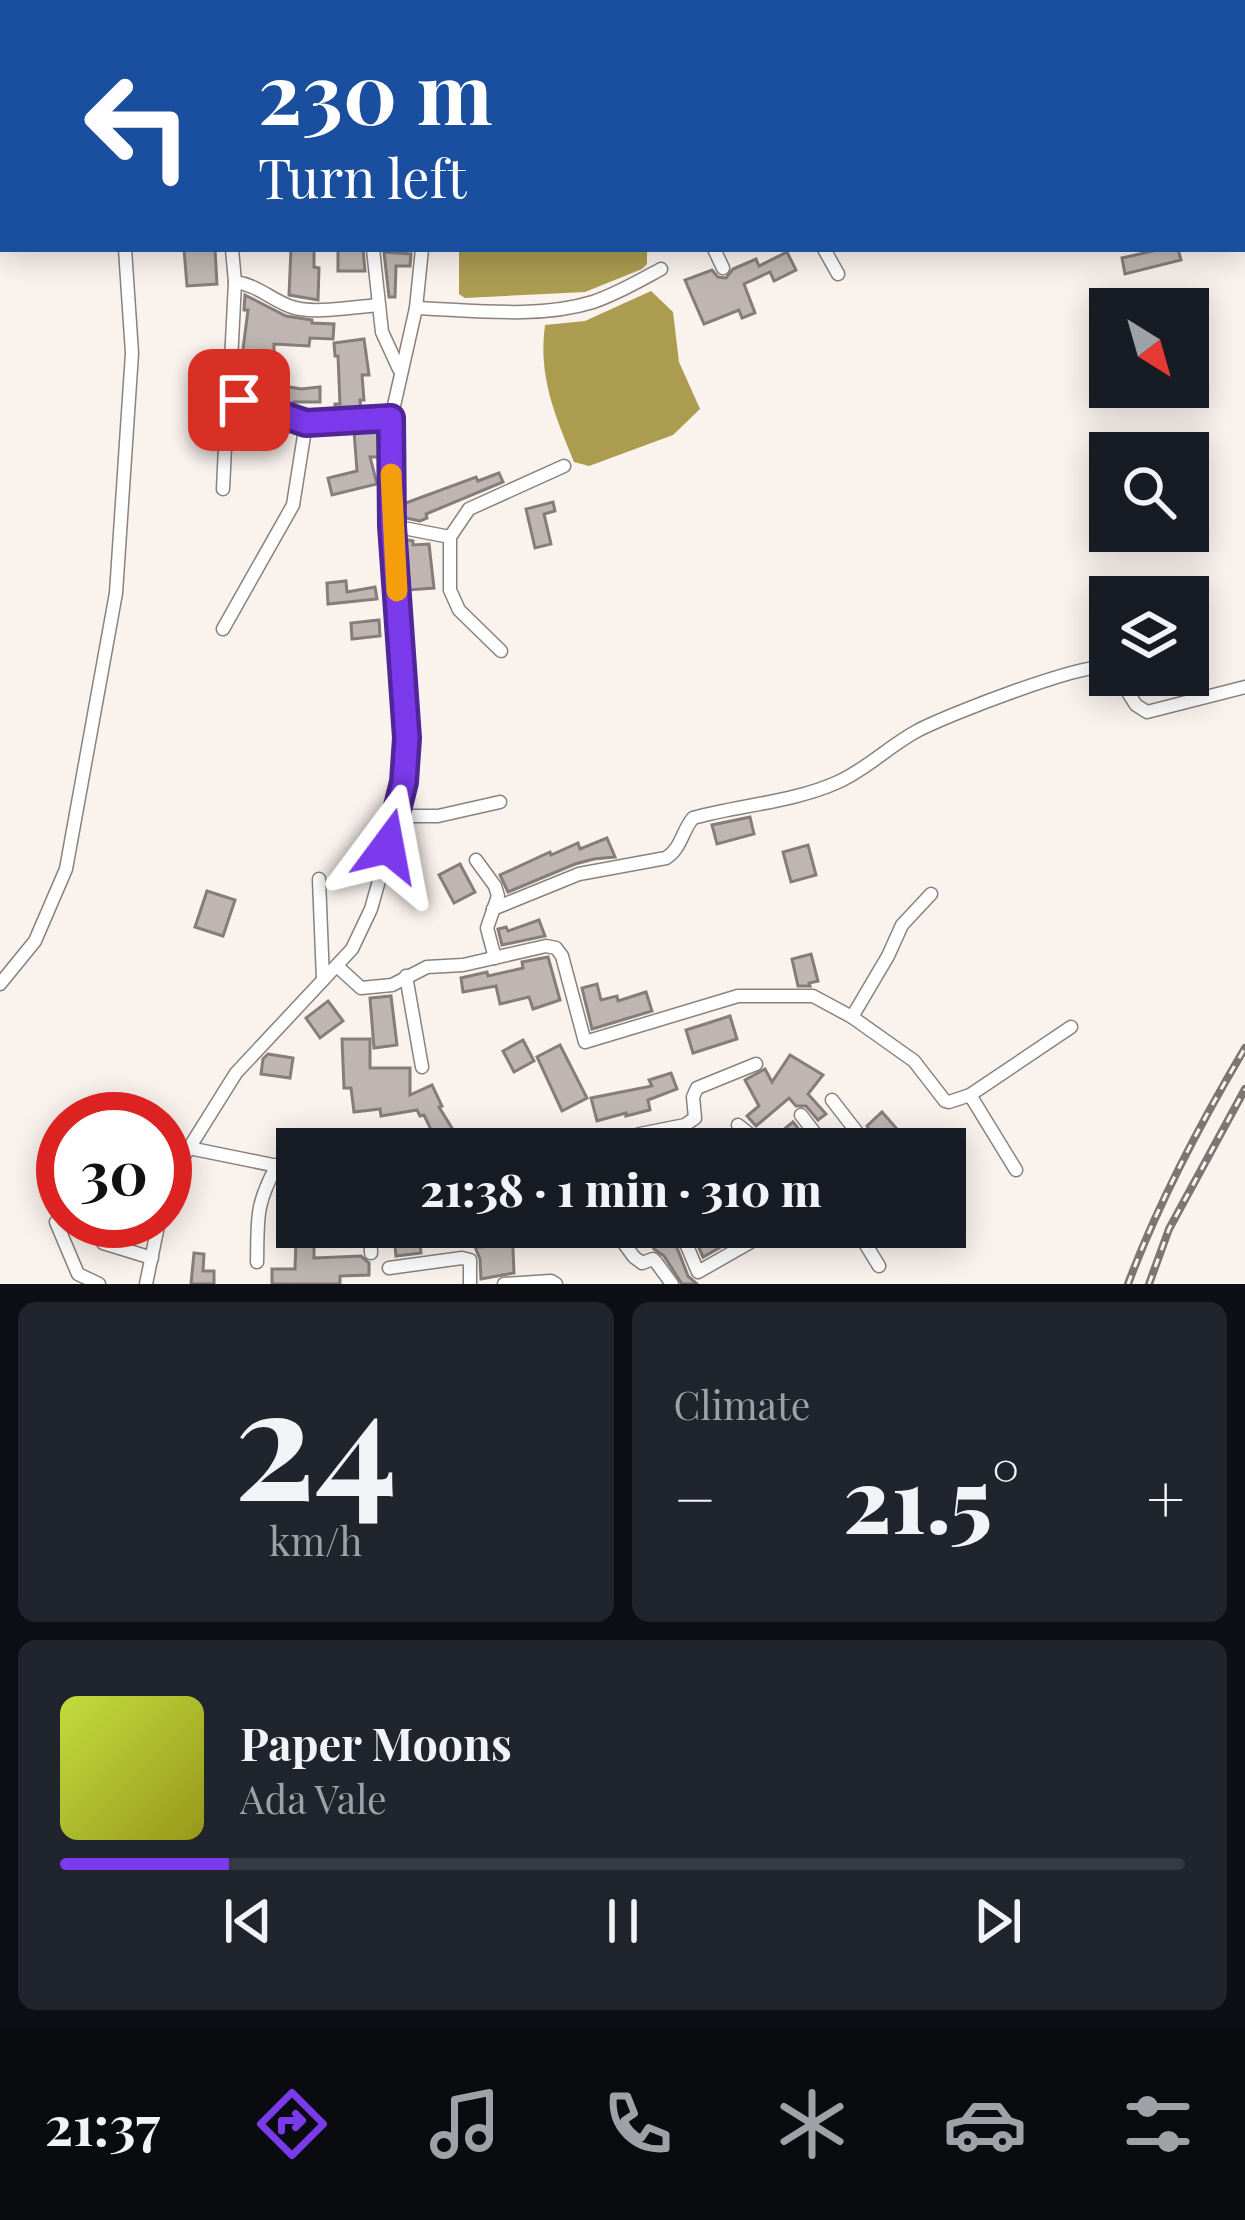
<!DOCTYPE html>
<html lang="en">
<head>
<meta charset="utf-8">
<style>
  :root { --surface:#171b24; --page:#20242c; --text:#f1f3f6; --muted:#9ea1a6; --line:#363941; --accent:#7c3aed }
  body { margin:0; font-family:"Playfair Display",serif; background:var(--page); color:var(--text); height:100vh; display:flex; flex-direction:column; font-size:45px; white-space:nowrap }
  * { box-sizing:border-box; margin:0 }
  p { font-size:39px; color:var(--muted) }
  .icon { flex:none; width:66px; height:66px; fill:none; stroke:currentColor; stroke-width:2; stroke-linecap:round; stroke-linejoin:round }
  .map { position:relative; height:1284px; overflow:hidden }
  .panel { display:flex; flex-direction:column; gap:18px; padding:18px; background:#0d0f14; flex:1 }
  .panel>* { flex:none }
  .hud { position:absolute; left:0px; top:0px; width:1245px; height:252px; box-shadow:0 6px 30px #0003; background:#1a4fa0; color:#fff; overflow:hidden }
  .needle { width:78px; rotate:143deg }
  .buttons { position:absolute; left:1089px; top:288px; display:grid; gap:24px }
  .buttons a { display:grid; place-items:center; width:120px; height:120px; border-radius:0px; background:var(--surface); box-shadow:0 6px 30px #0003; font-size:60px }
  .speed { position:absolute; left:36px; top:1092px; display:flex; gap:24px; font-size:60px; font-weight:700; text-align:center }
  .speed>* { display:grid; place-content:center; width:156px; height:156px; border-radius:50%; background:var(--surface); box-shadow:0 6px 30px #0003; line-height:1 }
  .speed .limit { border:18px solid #d22; background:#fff; color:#111 }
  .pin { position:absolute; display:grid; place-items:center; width:102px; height:102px; color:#fff; margin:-51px; border-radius:24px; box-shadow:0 6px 18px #0006 }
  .me { position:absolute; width:132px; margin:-66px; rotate:13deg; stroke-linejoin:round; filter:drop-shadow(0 0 9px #0008) }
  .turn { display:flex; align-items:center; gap:42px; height:252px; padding:0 60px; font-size:54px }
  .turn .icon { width:156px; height:156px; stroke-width:2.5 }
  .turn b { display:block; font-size:84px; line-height:102px }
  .big { font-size:90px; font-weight:800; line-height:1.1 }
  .panel .tile { flex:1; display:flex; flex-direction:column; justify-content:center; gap:18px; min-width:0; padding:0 42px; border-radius:18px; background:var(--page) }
  .panel .dial { align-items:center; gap:0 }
  .dial b { font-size:156px; line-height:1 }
  .song { display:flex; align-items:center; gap:36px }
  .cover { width:144px; height:144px; border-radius:18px; background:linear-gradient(135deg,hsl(70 70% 55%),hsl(60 70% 35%)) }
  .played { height:12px; border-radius:6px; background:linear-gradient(90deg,var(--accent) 15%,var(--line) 15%) }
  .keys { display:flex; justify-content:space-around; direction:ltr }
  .heat { display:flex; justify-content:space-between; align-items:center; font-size:66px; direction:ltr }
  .panel .tiles { flex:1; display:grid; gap:18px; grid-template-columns:1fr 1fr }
  .tile:last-child { grid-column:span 2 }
  .trip { position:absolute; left:276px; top:1128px; width:690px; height:120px; border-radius:0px; background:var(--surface); box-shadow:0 6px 30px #0003; font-weight:800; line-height:120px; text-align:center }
  .tabs { display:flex; height:192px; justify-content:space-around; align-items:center; background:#090b0e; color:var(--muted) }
  .tabs .icon { width:84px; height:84px }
  .tabs .selected { color:var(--accent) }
  .tabs b { font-size:54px; color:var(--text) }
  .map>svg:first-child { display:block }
</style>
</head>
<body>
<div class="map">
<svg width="1245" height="1284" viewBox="0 0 1245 1284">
  <rect width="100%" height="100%" fill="#faf2ed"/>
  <!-- water -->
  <g fill="#ab9c50">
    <path d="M 459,249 L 647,249 L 647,264 L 642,269 L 585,292 L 465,298 L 459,294 Z"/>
    <path d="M 651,291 L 673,312 L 679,362 L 700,409 L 673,435 L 589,466 L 574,462 C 555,415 538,377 545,325 L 585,321 Z"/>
  </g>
  <!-- building -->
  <g fill="#bfb6b3" stroke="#867d7a" stroke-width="3">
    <path d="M 184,249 L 215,249 L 217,284 L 187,286 Z"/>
    <path d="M 291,249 L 314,249 L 314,267 L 319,268 L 318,300 L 289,295 Z"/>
    <path d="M 363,249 L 365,271 L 338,271 L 338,250 Z"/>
    <path d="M 1152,249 L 1178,249 L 1181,260 L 1125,274 L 1122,258 L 1153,251 Z"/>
    <path d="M 384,252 L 411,254 L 410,266 L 396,266 L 395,297 L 389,297 Z"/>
    <path d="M 787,252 L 796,270 L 774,281 L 770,272 L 744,284 L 755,313 L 742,318 L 739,310 L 704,324 L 685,280 L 712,270 L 718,277 L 726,278 L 733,269 L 756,259 L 759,266 Z"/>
    <path d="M 245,295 L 286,316 L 312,320 L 312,323 L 334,324 L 333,339 L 310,338 L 309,346 L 274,344 L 274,372 L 253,373 L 253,365 L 241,365 L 248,310 L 244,310 Z"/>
    <path d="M 364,339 L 369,375 L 362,375 L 364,400 L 360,400 L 361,410 L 335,411 L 335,404 L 340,404 L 338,356 L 335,356 L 334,343 Z"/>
    <path d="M 284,386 L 301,389 L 320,387 L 320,402 L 294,402 L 293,407 L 281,402 Z"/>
    <path d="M 377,430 L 380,457 L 370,457 L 377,484 L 332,495 L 328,478 L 357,471 L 354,431 Z"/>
    <path d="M 499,473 L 503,482 L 426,514 L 427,518 L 420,521 L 406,518 L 403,504 L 476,477 L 478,481 Z"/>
    <path d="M 553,502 L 555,511 L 544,514 L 551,544 L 535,548 L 526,509 Z"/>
    <path d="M 404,539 L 413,541 L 413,545 L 429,544 L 434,588 L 408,590 Z"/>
    <path d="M 346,581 L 347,592 L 375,587 L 377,599 L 328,604 L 327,583 Z"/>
    <path d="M 379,620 L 380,636 L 352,639 L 351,623 Z"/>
    <path d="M 750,817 L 754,834 L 717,844 L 712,825 Z"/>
    <path d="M 607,838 L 615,857 L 594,859 L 575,864 L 508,892 L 500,875 L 550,852 L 551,855 L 578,843 L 580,849 Z"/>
    <path d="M 808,845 L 816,875 L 791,882 L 783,852 Z"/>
    <path d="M 460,864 L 475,892 L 454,903 L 439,875 Z"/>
    <path d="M 207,891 L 235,900 L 223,936 L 195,927 Z"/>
    <path d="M 539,920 L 545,936 L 502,945 L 498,929 L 506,927 L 508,931 Z"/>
    <path d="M 811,954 L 818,981 L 809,983 L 810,986 L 798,986 L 792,959 Z"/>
    <path d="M 548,957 L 560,1000 L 533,1009 L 529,997 L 500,1004 L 496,986 L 463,992 L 461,978 L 487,972 L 488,976 L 523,968 L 522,962 Z"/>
    <path d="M 597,984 L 601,1000 L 617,996 L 618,1001 L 646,992 L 652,1011 L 592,1029 L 582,988 Z"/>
    <path d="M 391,996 L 397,1045 L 374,1048 L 370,998 Z"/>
    <path d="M 328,1001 L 343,1021 L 320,1038 L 306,1018 Z"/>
    <path d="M 730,1016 L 737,1039 L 693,1053 L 686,1030 Z"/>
    <path d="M 342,1039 L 370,1039 L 370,1068 L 410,1068 L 410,1095 L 432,1085 L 442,1106 L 439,1107 L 465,1149 L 399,1149 L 398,1143 L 435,1138 L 424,1115 L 420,1116 L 417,1110 L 381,1116 L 380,1109 L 354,1112 L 351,1088 L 344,1088 Z"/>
    <path d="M 523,1040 L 534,1061 L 514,1072 L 503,1051 Z"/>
    <path d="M 560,1045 L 587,1098 L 562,1111 L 537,1057 Z"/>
    <path d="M 268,1054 L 293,1058 L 290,1078 L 261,1074 L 263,1059 Z"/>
    <path d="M 790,1055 L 823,1075 L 808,1094 L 826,1114 L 818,1120 L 806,1106 L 796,1106 L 789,1098 L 756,1126 L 747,1116 L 759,1106 L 745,1080 L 765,1069 L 772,1082 Z"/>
    <path d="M 671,1073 L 677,1089 L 648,1100 L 650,1110 L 626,1116 L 626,1113 L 597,1121 L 591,1098 L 652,1086 L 649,1080 Z"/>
    <path d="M 882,1112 L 897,1129 L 882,1142 L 879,1138 L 876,1140 L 867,1126 Z"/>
    <path d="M 793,1122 L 814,1149 L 778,1149 L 772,1139 Z"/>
    <path d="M 478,1227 L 512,1227 L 514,1273 L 481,1279 L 480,1259 L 475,1247 L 482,1247 Z"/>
    <path d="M 643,1227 L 669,1227 L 688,1276 L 697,1284 L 682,1284 L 664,1256 L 654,1249 Z"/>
    <path d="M 690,1227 L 756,1227 L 703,1257 Z"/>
    <path d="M 419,1233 L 421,1253 L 396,1256 L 394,1235 Z"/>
    <path d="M 296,1241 L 314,1242 L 314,1258 L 361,1256 L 369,1263 L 369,1275 L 340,1276 L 340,1284 L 272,1284 L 272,1269 L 295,1269 Z"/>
    <path d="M 194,1253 L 204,1254 L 203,1271 L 214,1271 L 214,1284 L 191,1284 Z"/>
  </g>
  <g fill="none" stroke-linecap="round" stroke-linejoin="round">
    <defs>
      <g id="minor">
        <path d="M 108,0 L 108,3"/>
        <path d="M 185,0 L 185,3"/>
        <path d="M 364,0 L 364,3"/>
        <path d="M 926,0 L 926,3"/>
        <path d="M 230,2 L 235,3"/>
        <path d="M 288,3 L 312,0"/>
        <path d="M 449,3 L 449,0"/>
        <path d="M 641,3 L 644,0"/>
        <path d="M 851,3 L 859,0"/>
        <path d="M 1242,106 L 1245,106"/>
        <path d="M 1242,227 L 1245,227"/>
        <path d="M 232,249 L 235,282 L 230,381 L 235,396 L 306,423 L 391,419"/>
        <path d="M 373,249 L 382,332 L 399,369"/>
        <path d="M 714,249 L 723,268"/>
        <path d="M 824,249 L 838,274"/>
        <path d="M 235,282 C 257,285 269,298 289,306 C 310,315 354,307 378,305"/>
        <path d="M 416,308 C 472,310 538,319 593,302 C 617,294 639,281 661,269"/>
        <path d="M 223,489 L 226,426 L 235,396"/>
        <path d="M 393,526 L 450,537"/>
        <path d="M 223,629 L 293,505 L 306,423"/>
        <path d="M 501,651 L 459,610 L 450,590 L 450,537 L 469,509 L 564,466"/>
        <path d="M 1117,675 L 1136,705 L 1147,712 L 1245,687"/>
        <path d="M 397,816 L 438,816 L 500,802"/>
        <path d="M 476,860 L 495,886 L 498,896 L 487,928 L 495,958"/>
        <path d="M 319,879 L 323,980"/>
        <path d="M 493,909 L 579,874 L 666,858 C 681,849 682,831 693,818 C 740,805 794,802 838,782 C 867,769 889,746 917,731 C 947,715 1083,662 1110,667"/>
        <path d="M 338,967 L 361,988 L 392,985 L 427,967 L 463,965 L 546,946 L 556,948 L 562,956 L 585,1042 L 738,996 L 813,996 L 852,1017 L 914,1061 L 945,1101 L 949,1102 L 970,1095 L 1016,1170"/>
        <path d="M 406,976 L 422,1067"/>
        <path d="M 0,984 L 35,941 L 66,869 L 116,593 L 132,353 L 125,249"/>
        <path d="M 852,1017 L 888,956 L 902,925 L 931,894"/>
        <path d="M 970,1095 L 1071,1027"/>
        <path d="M 832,1100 L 870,1149"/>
        <path d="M 801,1115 L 827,1149"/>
        <path d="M 738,1125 L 768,1149"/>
        <path d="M 189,1148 L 297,1170"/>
        <path d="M 602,1149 L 640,1134 L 685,1125 L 695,1118 L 693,1097 L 697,1088 L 756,1064"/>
        <path d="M 165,1199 L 171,1177 L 236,1073 L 352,949 L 371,909 L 380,877 L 404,782 L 407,738 L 393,526 L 391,419 L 416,308 L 422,249"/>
        <path d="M 56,1222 L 78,1274 L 99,1284"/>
        <path d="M 370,1227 L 371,1253"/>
        <path d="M 612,1227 L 634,1257 L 642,1263 L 653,1259 L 656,1262 L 672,1284"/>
        <path d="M 679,1227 L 698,1272 L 777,1227"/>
        <path d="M 855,1227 L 879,1266"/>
        <path d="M 103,1243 L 152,1258"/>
        <path d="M 257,1262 C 258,1217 255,1206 277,1165"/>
        <path d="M 389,1268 L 462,1258 L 470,1260 L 470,1284"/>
        <path d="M 146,1284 L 159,1221"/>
        <path d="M 504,1284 L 551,1281 L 556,1284"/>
      </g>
    </defs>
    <!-- minor casing -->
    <use href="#minor" stroke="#89827d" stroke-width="15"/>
    <!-- minor -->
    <use href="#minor" stroke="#fff" stroke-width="12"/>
    <defs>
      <g id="rail">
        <path d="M 1128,1284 C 1159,1201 1200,1124 1245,1048"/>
        <path d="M 1149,1284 L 1169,1229 L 1245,1089"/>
      </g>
    </defs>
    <!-- rail casing -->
    <use href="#rail" stroke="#7b7673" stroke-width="8"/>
    <!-- rail -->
    <use href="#rail" stroke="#faf2ed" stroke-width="3" stroke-dasharray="9" stroke-linecap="butt"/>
  </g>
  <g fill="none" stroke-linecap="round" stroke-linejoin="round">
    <defs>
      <path id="route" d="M 239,400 L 306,423 L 391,418 L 392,526 L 407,738 L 404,782 L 388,846"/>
    </defs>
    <!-- route casing -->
    <use href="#route" stroke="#51269a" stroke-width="30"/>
    <!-- route -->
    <use href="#route" stroke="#7c3aed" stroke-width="21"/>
    <!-- slow -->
    <path stroke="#f59e0b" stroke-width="21" d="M 391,474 L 397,591"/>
  </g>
</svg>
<div class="buttons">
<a><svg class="needle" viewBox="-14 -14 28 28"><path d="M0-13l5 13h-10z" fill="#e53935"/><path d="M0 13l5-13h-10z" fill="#9ea1a6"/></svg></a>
<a><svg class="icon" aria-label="search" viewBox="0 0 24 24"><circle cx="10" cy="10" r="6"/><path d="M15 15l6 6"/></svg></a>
<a><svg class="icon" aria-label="layers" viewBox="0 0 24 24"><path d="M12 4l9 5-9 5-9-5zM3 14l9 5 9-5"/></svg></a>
</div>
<div class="speed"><div class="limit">30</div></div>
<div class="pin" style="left:239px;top:400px;background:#d93025"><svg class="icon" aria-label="arrive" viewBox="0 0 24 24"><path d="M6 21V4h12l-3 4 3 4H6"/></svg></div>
<svg class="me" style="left:388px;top:846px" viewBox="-20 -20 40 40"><path d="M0-17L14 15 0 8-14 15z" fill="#7c3aed" stroke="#fff" stroke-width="4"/></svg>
<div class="trip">21:38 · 1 min · 310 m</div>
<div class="hud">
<div class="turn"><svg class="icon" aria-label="left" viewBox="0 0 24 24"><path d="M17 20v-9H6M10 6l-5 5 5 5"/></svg><div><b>230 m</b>Turn left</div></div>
</div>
</div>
<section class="panel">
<div class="tiles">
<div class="tile dial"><b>24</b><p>km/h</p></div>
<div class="tile"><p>Climate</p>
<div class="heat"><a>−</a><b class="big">21.5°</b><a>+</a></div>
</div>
<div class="tile">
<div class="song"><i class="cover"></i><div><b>Paper Moons</b><p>Ada Vale</p></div></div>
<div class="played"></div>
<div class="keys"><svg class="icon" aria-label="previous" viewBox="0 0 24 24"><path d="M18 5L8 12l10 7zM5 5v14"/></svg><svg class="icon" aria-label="pause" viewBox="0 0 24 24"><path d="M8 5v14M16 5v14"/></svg><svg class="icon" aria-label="next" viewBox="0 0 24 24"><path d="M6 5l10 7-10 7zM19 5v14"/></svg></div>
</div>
</div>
</section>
<nav class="tabs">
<b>21:37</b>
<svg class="icon selected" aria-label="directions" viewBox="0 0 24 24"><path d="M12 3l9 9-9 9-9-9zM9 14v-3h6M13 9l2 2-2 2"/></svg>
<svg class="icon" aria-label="music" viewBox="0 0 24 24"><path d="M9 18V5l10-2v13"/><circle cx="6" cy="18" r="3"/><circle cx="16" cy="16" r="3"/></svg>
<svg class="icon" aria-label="phone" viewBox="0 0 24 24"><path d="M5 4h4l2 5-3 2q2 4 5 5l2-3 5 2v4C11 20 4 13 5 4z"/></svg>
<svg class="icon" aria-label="climate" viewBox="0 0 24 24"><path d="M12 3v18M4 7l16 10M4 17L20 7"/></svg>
<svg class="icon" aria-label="car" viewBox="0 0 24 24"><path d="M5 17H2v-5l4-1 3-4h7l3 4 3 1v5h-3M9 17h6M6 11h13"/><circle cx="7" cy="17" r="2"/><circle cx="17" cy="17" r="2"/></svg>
<svg class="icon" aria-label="filters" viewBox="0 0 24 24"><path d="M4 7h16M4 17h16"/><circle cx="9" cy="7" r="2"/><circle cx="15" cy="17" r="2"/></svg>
</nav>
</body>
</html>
